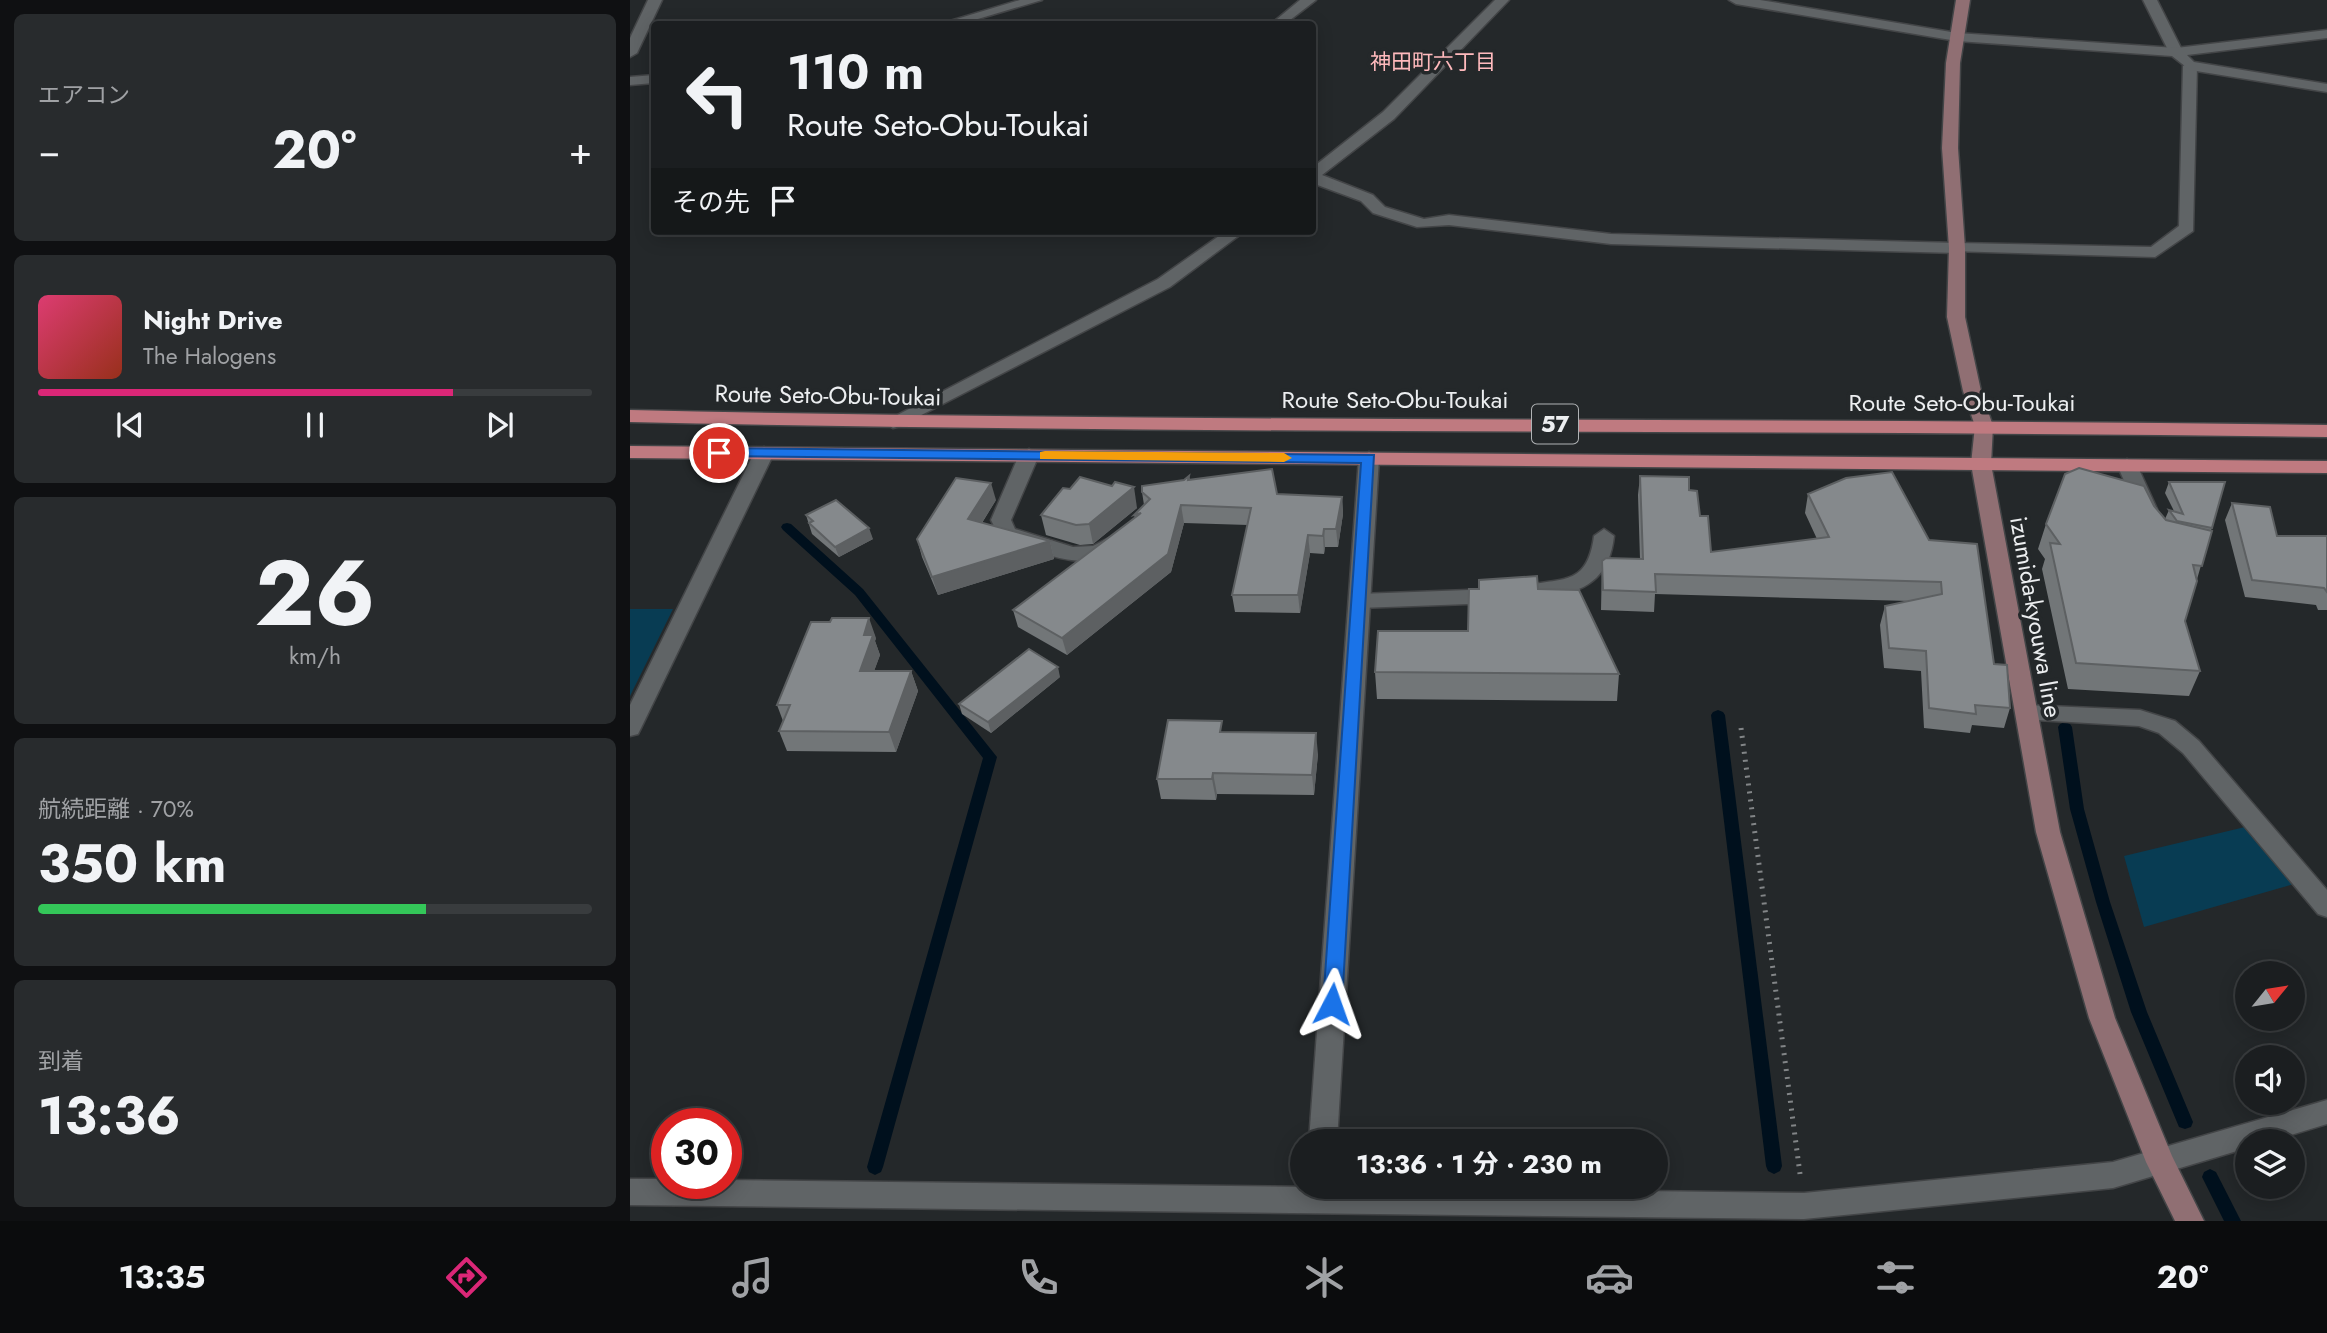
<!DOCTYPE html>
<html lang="ja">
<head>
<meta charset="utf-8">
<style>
  :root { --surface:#1b1e20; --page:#282b2d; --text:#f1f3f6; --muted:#a0a2a5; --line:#393c3e; --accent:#db2777 }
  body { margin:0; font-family:Jost,"Noto Sans JP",sans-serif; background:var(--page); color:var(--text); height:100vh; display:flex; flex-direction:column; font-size:26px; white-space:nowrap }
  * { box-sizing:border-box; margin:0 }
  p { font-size:23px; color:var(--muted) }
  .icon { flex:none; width:38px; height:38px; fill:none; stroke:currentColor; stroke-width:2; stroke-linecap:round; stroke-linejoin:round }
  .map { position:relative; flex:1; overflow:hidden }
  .details { display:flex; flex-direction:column; gap:14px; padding:14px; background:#0f1012; width:630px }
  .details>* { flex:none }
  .guide { position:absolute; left:21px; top:21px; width:665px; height:214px; border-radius:7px; box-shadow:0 4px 18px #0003,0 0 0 2px var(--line); background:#1b1e20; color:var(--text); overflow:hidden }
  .needle { width:46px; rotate:60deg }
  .controls { position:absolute; left:1605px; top:961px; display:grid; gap:14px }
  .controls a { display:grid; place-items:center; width:70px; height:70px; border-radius:50%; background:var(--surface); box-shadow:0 4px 18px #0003,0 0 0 2px var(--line); font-size:35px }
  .speed { position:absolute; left:21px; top:1108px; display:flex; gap:14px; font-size:35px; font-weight:700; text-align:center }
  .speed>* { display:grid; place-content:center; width:91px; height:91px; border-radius:50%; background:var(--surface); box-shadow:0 4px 18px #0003,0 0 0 2px var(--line); line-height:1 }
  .speed .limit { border:10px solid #d22; background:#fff; color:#111 }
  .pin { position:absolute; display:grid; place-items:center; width:60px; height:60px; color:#fff; margin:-30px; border:4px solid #fff; border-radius:50%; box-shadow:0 2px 7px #0007 }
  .me { position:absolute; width:77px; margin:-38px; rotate:4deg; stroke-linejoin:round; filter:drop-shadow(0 0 5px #0008) }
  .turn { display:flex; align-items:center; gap:24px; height:147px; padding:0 21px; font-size:32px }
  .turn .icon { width:91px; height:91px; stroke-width:2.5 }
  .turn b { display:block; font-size:49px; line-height:60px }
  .then { display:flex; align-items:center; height:66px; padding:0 21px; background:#0003; gap:14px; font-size:26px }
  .big { font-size:52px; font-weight:700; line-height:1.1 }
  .details .widget { flex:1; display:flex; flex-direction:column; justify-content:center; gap:10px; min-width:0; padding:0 24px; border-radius:10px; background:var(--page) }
  .details .dial { align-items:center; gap:0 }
  .dial b { font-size:91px; line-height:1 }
  .song { display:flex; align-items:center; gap:21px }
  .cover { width:84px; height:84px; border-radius:10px; background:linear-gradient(135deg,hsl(340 70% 55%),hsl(10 70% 35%)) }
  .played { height:7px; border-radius:4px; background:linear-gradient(90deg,var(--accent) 75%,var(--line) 75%) }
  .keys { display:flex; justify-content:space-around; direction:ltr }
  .heat { display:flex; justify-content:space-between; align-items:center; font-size:38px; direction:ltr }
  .charge { height:10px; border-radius:5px; background:linear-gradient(90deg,#34c759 70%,var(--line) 0) }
  .trip { position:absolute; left:660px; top:1129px; width:378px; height:70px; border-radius:35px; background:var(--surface); box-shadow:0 4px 18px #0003,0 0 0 2px var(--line); font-weight:700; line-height:70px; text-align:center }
  .tab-bar { display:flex; height:112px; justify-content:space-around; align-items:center; background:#0b0c0d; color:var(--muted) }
  .tab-bar .icon { width:49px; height:49px }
  .tab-bar .active { color:var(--accent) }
  .tab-bar b { font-size:32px; color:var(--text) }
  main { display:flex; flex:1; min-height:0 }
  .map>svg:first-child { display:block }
</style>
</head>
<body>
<main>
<section class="details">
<div class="widget"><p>エアコン</p>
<div class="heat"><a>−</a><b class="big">20°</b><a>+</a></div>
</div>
<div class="widget">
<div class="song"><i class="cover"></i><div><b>Night Drive</b><p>The Halogens</p></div></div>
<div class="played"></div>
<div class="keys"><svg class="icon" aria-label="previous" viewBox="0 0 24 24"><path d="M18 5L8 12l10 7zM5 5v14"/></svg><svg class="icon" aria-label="pause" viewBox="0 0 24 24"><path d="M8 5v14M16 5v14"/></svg><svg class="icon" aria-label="next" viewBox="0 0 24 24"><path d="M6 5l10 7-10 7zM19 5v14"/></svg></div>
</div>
<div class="widget dial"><b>26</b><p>km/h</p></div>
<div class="widget"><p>航続距離 · 70%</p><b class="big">350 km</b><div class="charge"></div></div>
<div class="widget"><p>到着</p><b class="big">13:36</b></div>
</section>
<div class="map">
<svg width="1697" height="1221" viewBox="0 0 1697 1221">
  <rect width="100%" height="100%" fill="#24282a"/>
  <!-- green -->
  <g fill="#083c53">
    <path d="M 0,609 L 43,609 L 0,696 Z"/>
    <path d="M 1615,827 L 1664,884 L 1514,927 L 1494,856 Z"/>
  </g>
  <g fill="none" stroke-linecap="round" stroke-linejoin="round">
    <!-- stream -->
    <g fill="#00101d" fill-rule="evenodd">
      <path d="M 157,523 L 161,524 L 233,589 L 367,757 L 253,1167 L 251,1172 L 245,1175 L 239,1172 L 237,1167 L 353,758 L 225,595 L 153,530 L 151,527 L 153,524 Z"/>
      <path d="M 1088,710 L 1093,712 L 1095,715 L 1152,1166 L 1150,1171 L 1144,1174 L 1138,1171 L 1136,1166 L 1081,715 L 1083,712 Z"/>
      <path d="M 1435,722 L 1440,724 L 1442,727 L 1454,809 L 1480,902 L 1517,1012 L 1563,1122 L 1561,1127 L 1555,1129 L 1549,1127 L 1501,1012 L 1466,902 L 1440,809 L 1428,727 L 1430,724 Z"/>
      <path d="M 1580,1169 L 1586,1172 L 1611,1221 L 1594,1221 L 1572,1177 L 1574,1172 Z"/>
    </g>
    <defs>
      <g id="lane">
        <path d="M 1513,0 L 1527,0 L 1553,52 L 1551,55 L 1539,52 Z"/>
        <path d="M 1560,62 L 1567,66 L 1563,231 L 1525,257 L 1321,251 L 1321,245 L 1327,243 L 1521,247 L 1549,226 L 1553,66 Z"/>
        <path d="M 399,449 L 409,455 L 381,520 L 385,529 L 443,547 L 463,546 L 479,538 L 486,540 L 489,545 C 467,580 399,548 370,538 L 361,520 L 389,455 Z"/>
        <path d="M 1497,459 L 1507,465 L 1527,509 L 1524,514 L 1517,515 L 1507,509 L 1487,465 Z"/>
        <path d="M 974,529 L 984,536 C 980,573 961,590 924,596 C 913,598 901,600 891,597 L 888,592 L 891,587 C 930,576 957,589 964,536 Z"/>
        <path d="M 866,589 L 876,596 L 866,603 L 729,608 L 722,606 L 719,601 L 722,596 L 729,594 Z"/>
      </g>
      <g id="street">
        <path d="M 18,0 L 32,0 L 7,53 L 0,57 L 0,38 Z"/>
        <path d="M 390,0 L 412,0 L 331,24 L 310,24 Z"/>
        <path d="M 670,0 L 686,0 L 655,24 L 641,24 Z"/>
        <path d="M 865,0 L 879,0 L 764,119 L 692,175 L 743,195 L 755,207 L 794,219 L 819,215 L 981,234 L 1327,243 L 1335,248 L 1327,253 L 981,244 L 819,225 L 787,227 L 743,213 L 731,201 L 682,183 L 682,168 L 753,112 Z"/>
        <path d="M 1099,0 L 1130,0 L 1327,33 L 1546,48 L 1697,30 L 1697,38 L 1557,55 L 1564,62 L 1697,84 L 1697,92 L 1560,70 L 1542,56 L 1327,41 L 1106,4 Z"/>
        <path d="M 24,75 L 24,83 L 0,85 L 0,77 Z"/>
        <path d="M 596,231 L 615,231 L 540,287 L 270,426 L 263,428 L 254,422 L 528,279 Z"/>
        <path d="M 134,447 L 144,453 L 11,728 L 8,734 L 0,736 L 0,705 L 124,453 Z"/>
        <path d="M 739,452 L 749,458 L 707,1141 L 679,1141 L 729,458 Z"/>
        <path d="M 1397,705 L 1510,710 L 1545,721 L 1569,741 L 1697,890 L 1697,917 L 1688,914 L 1553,753 L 1529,733 L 1509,726 L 1389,719 L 1386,713 L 1389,707 Z"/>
        <path d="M 1697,1100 L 1697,1124 L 1641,1141 L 1617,1141 L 1617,1148 L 1483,1188 L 1174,1219 L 0,1205 L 0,1179 L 37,1179 L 37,1183 L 96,1183 L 96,1180 L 1174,1193 L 1483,1162 Z"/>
      </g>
      <path id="secondary" d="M 1326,0 L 1340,0 L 1330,63 L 1328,148 L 1335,248 L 1335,317 L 1351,391 L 1363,426 L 1361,464 L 1430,832 L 1485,1018 L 1542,1156 L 1574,1221 L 1545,1221 L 1516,1162 L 1459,1018 L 1406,832 L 1341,464 L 1345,426 L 1333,391 L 1317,317 L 1319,248 L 1312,148 L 1316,63 Z"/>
      <g id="primary">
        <path d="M 0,410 C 566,423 1131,417 1697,425 L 1697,437 C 1131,429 566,435 0,422 Z"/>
        <path d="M 0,446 L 1697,461 L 1697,473 L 0,458 Z"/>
      </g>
    </defs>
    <!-- lane casing -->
    <use href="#lane" stroke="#434547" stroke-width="3"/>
    <!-- street casing -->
    <use href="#street" stroke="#434547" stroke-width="3"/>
    <!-- secondary casing -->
    <use href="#secondary" stroke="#434547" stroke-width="3"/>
    <!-- primary casing -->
    <use href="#primary" stroke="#434547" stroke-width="3"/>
    <!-- path -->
    <path stroke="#828587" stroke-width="5" stroke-dasharray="2 6" stroke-linecap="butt" d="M 1111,728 L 1170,1174"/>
    <!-- lane -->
    <use href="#lane" fill="#606466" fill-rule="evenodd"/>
    <!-- street -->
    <use href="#street" fill="#606466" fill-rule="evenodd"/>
    <!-- secondary -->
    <use href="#secondary" fill="#906f73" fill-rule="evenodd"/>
    <!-- primary -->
    <use href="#primary" fill="#bf7a80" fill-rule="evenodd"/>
  </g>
  <!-- wall -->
  <g fill="#727678">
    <path d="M 1262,472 L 1364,664 L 1380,708 L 1374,728 L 1342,725 L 1340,733 L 1294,728 L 1291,671 L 1254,668 L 1250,625 L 1255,606 L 1280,601 L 1025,594 L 1024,612 L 971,610 L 972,561 L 1010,559 L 1008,495 L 1010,476 L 1059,490 L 1070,516 L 1081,552 L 1187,539 L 1175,513 L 1178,494 Z"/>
    <path d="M 559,476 L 560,480 L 647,494 L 712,497 L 713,514 L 708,547 L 695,547 L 694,554 L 680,553 L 670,613 L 605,612 L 602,595 L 618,525 L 554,523 L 541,572 L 437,655 L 388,627 L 383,610 L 505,518 L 504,515 L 514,505 L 512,492 L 554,480 Z"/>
    <path d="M 1539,482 L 1595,482 L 1555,621 L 1570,671 L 1559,696 L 1438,689 L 1412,569 L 1415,559 L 1408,549 L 1416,524 L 1535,519 L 1539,510 L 1544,511 L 1535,493 Z"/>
    <path d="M 366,500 L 352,523 L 420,541 L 424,559 L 308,595 L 292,557 L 287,539 Z"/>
    <path d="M 1602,503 L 1647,536 L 1697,536 L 1697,610 L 1688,610 L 1686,605 L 1615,597 L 1595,520 Z"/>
    <path d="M 507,508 L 463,544 L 450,545 L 416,535 L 411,515 Z"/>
    <path d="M 176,515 L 243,539 L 209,557 L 182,534 Z"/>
    <path d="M 908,589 L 989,674 L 987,701 L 747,699 L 745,672 L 838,631 Z"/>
    <path d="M 246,638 L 245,641 L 250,655 L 244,671 L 281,671 L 288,691 L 266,752 L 157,751 L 149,731 L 153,721 L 147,705 Z"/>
    <path d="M 430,677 L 361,733 L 332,714 L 329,704 Z"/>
    <path d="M 593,732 L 688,754 L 684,795 L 587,794 L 586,800 L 531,799 L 527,779 Z"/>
  </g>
  <!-- shaded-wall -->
  <g fill="#5d6062">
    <path d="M 361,483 L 366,500 L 343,537 L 338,519 Z"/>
    <path d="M 504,487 L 507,508 L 463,544 L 459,524 Z"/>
    <path d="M 712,497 L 713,514 L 708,547 L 706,529 Z"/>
    <path d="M 551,505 L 554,523 L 541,572 L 437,655 L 432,638 Z"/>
    <path d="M 239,528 L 243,539 L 209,557 L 205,547 Z"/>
    <path d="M 694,529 L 695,547 L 694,554 L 693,536 Z"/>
    <path d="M 678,535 L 680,553 L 670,613 L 668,595 Z"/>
    <path d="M 420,541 L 424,559 L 308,595 L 302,577 Z"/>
    <path d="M 239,618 L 246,638 L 245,641 L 250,655 L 237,690 L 230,671 L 234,635 Z"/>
    <path d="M 428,667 L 430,677 L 361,733 L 358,722 Z"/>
    <path d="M 281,671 L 288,691 L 266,752 L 259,732 Z"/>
    <path d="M 686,733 L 688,754 L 684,795 L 682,775 Z"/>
    <path d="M 583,773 L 587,794 L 586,800 L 582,779 Z"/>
  </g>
  <!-- building -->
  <g fill="#85898c" stroke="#5d6062" stroke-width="2">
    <path d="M 1449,468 L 1514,486 L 1524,506 L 1536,520 L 1582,531 L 1572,566 L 1563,565 L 1567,581 L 1555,621 L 1570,671 L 1446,663 L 1420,543 L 1430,544 L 1416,524 L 1435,474 Z"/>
    <path d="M 642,469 L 647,494 L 712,497 L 706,529 L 694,529 L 693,536 L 678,535 L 668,595 L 602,595 L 621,508 L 551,505 L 538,554 L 432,638 L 383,610 L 511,513 L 504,515 L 520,499 L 512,492 L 512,486 L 554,480 L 559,476 L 558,480 Z"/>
    <path d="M 1262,472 L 1299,540 L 1347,544 L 1364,664 L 1377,665 L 1380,708 L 1345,705 L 1346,714 L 1299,708 L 1296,651 L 1259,648 L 1255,606 L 1312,594 L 1311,582 L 1025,574 L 1026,592 L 973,590 L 972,561 L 976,558 L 1013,559 L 1010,476 L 1059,477 L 1059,490 L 1067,491 L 1070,516 L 1078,516 L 1081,552 L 1199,537 L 1178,494 L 1216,478 Z"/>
    <path d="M 450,477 L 482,486 L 485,482 L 504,487 L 459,524 L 446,525 L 411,515 L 433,488 L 440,489 Z"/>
    <path d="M 326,478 L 361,483 L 338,519 L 420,541 L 302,577 L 287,539 Z"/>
    <path d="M 1539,482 L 1595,482 L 1582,528 L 1547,521 L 1539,510 L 1553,514 Z"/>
    <path d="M 206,500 L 239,528 L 205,547 L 179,523 L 183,521 L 176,515 Z"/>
    <path d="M 1602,503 L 1640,507 L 1647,536 L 1697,536 L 1697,592 L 1694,588 L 1622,580 Z"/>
    <path d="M 907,576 L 908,589 L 949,590 L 989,674 L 745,672 L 748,631 L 838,631 L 839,589 L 849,589 L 849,580 Z"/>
    <path d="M 202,618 L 239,618 L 234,635 L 243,635 L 230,671 L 281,671 L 259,732 L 149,731 L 160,705 L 147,705 L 181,622 L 200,622 Z"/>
    <path d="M 399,649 L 428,667 L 358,722 L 329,704 Z"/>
    <path d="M 538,720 L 592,721 L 590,732 L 686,733 L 682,775 L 583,773 L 582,779 L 527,779 Z"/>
  </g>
  <!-- route -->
  <path fill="#1a73e8" stroke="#114b97" stroke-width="2" d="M 89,448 L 744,455 L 712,1004 L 709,1010 L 702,1012 L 695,1010 L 693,1004 L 731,463 L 84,456 L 82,453 Z"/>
  <!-- slow -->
  <path fill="#f59e0b" d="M 415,451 L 654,453 L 662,458 L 654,462 L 410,459 L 410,452 Z"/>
  <g text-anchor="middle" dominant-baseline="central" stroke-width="7" stroke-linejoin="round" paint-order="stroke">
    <!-- far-neighbourhood labels -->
    <g font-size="21" fill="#ffbabd" stroke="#24282a">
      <text x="803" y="62">神田町六丁目</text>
    </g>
    <!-- shield labels -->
    <rect fill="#24282a" stroke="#b0b3b5" stroke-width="2" x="902" y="404.5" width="46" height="39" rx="5"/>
    <g font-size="23" font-weight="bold" fill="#eceef0">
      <text x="925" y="424">57</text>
    </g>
    <!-- street labels -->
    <g font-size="24" fill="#eceef0" stroke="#24282a">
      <text transform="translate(198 395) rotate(1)">Route Seto-Obu-Toukai</text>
      <text x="765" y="399">Route Seto-Obu-Toukai</text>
      <text x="1332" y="402">Route Seto-Obu-Toukai</text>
      <text transform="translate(1406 617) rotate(80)">izumida-kyouwa line</text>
    </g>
  </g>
</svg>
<div class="controls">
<a><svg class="needle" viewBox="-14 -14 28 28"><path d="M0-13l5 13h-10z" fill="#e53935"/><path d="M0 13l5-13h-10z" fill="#a0a2a5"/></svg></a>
<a><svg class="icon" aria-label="sound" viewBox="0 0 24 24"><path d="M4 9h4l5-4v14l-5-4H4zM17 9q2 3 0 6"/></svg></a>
<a><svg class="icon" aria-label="layers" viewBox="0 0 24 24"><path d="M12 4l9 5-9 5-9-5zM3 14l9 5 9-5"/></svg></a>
</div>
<div class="speed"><div class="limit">30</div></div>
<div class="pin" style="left:89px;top:453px;background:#d93025"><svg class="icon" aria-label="arrive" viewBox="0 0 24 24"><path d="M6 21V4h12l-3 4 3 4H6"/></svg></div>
<svg class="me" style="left:702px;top:1004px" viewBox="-20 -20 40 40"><path d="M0-17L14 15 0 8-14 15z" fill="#1a73e8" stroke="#fff" stroke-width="4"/></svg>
<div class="trip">13:36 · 1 分 · 230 m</div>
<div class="guide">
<div class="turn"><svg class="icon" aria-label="left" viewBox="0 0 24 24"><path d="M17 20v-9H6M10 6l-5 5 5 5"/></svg><div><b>110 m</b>Route Seto-Obu-Toukai</div></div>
<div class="then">その先<svg class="icon" aria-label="arrive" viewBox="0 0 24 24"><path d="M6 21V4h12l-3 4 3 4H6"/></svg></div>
</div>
</div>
</main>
<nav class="tab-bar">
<b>13:35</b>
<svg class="icon active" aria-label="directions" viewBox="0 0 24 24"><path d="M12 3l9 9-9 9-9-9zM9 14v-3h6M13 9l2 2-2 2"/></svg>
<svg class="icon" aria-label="music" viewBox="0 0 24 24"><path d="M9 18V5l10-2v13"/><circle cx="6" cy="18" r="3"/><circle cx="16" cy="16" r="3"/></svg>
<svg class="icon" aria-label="phone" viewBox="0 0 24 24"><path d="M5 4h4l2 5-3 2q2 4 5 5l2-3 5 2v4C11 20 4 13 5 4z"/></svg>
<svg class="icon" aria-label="climate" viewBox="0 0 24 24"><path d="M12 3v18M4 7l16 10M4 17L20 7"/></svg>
<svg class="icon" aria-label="car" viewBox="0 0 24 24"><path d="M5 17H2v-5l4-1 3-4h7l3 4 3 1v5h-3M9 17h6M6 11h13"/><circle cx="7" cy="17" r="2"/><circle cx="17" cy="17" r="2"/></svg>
<svg class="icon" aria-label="filters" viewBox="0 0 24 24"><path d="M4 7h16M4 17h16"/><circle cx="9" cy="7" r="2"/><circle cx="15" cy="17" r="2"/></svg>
<b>20°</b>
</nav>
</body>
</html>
